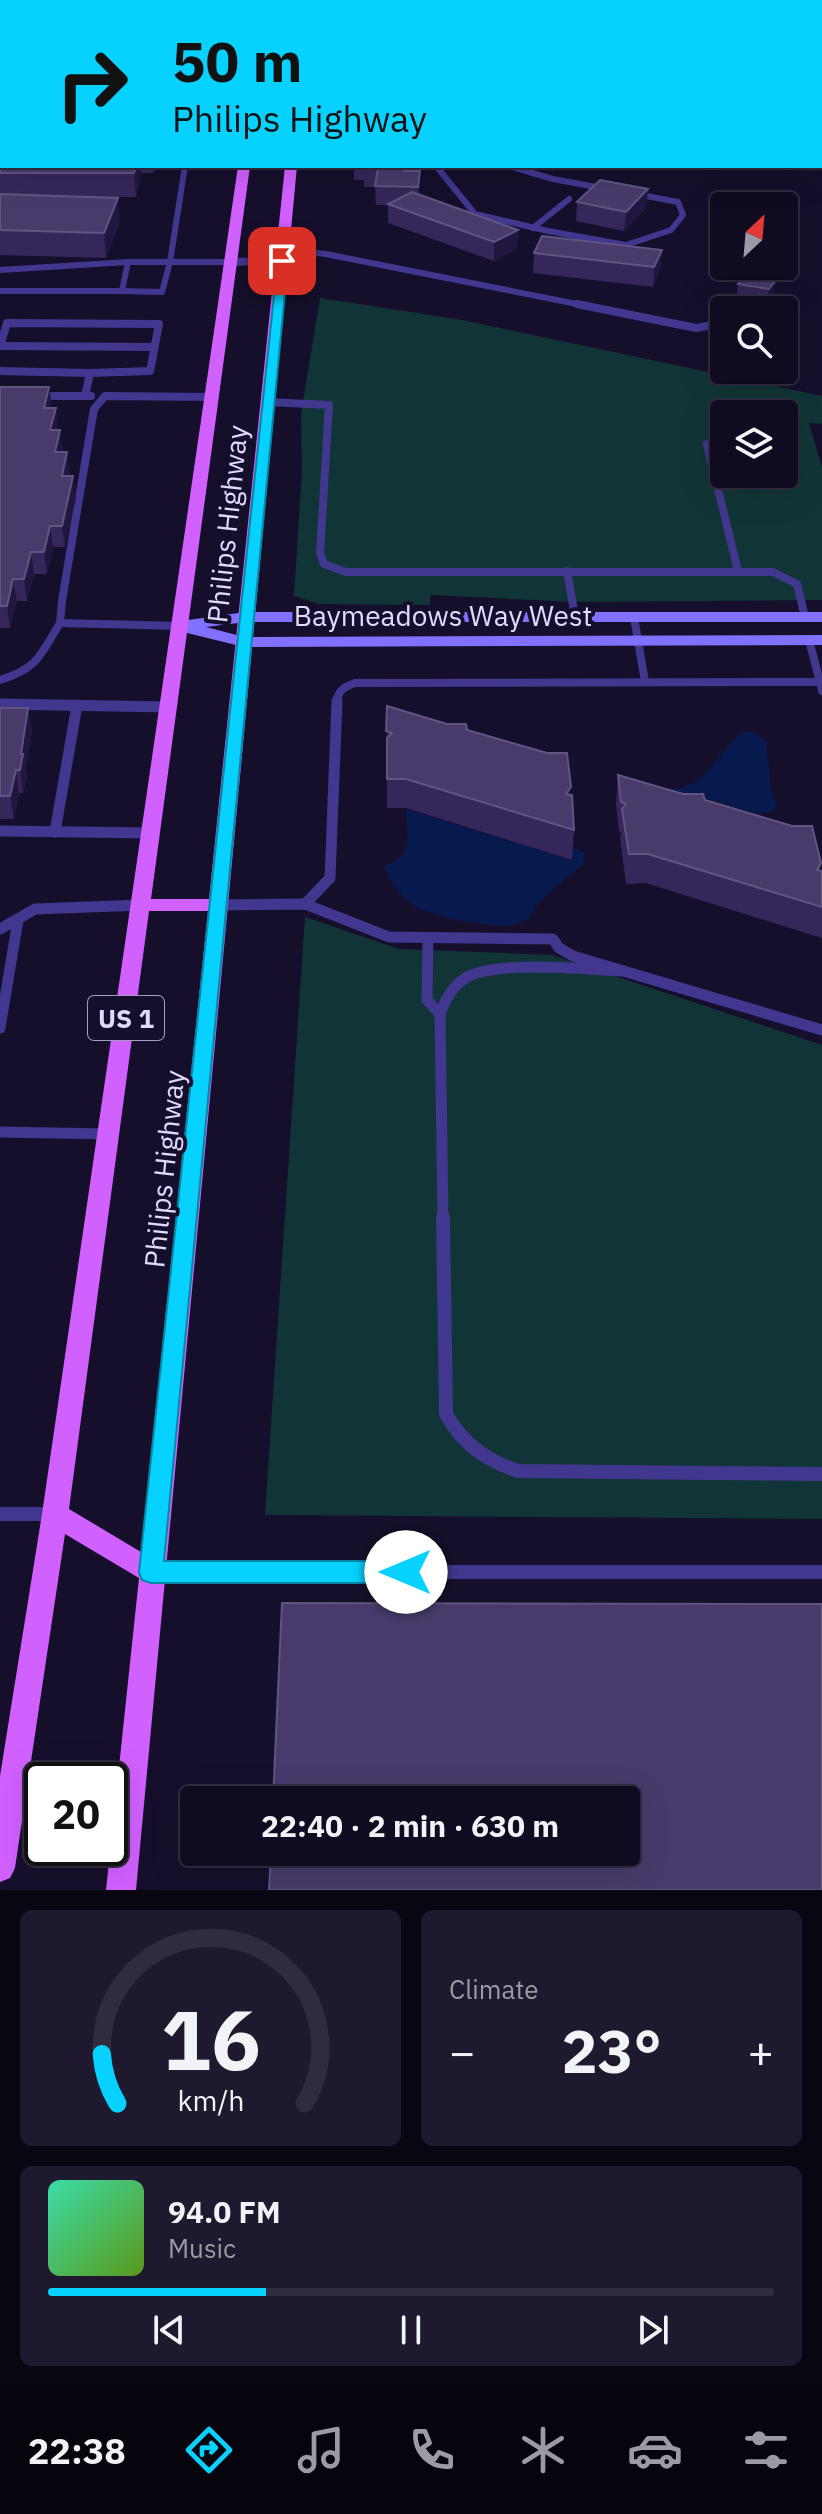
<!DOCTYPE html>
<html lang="en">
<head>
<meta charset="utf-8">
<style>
  :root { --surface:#100b21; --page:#1e192e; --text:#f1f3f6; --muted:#9c9ba5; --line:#302b3f; --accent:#06d1ff }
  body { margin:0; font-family:"IBM Plex Sans",sans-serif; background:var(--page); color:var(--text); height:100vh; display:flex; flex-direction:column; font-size:30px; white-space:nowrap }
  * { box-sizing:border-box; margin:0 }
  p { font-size:26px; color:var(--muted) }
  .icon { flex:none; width:44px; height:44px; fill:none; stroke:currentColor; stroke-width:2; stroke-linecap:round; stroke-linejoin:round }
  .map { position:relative; height:1890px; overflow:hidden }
  .details { display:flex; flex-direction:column; gap:20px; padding:20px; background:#090612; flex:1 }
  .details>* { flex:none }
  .hud { position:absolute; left:0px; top:0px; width:822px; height:168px; box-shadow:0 8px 32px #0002,0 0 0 2px var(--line); background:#06d1ff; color:#111; overflow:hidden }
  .needle { width:52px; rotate:26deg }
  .fabs { position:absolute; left:710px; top:192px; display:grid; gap:16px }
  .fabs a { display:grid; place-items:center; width:88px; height:88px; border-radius:8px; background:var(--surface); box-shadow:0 8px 32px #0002,0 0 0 2px var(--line); font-size:40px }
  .speed { position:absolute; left:24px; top:1762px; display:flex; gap:16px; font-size:40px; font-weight:700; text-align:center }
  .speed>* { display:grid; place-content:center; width:104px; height:104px; border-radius:50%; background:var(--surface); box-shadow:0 8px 32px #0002,0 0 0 2px var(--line); line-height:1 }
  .speed .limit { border:4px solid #111; border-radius:12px; background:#fff; color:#111 }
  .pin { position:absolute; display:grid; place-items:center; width:68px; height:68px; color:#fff; margin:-34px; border-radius:16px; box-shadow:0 4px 12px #0006 }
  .me { position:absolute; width:88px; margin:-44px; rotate:270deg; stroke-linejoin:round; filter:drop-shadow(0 0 6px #0008) }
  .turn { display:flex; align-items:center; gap:28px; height:168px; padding:0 40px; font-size:36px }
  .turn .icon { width:104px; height:104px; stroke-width:2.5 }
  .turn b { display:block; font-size:56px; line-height:68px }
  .big { font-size:60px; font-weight:700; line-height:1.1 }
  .details .tile { flex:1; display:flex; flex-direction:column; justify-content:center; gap:12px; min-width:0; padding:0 28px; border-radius:12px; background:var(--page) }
  .details .dial { align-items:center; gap:0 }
  .dial svg { height:208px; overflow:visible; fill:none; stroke:var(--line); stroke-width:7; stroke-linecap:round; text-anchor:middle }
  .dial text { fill:var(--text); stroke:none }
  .song { display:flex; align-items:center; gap:24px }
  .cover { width:96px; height:96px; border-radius:12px; background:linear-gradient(135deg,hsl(160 70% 55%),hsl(90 70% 35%)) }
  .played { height:8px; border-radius:4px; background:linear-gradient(90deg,var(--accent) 30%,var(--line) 30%) }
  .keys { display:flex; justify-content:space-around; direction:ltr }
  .heat { display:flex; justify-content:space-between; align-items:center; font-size:44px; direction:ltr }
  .details .tiles { flex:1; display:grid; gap:20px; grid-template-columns:1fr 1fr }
  .tile:last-child { grid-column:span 2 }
  .trip { position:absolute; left:180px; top:1786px; width:460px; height:80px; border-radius:8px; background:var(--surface); box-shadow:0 8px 32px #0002,0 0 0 2px var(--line); font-weight:700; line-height:80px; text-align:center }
  .tab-bar { display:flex; height:128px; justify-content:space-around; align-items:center; background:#06040d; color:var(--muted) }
  .tab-bar .icon { width:56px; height:56px }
  .tab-bar .on { color:var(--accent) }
  .tab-bar b { font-size:36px; color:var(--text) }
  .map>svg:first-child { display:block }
</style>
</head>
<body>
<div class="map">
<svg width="822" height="1890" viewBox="0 0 822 1890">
  <rect width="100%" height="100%" fill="#160f2c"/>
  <!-- green -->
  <g fill="#113536" fill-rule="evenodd">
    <path d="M 320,298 L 462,320 L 822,396 L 822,424 L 809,423 L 822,467 L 822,600 L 575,602 L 430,595 L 430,605 L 319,604 L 294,596 L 302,471 L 301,414 ZM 724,414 L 784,414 L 784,474 L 724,474 Z"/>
    <path d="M 305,917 L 399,949 L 552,955 L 822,1045 L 822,1519 L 265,1515 Z"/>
  </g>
  <!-- water -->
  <g fill="#071a4d">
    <path d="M 750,731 L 766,740 L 771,789 L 777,806 L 771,813 L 755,813 L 709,799 L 672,794 L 670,790 C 680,788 692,785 700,779 C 717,766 730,733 750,731 Z"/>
    <path d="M 406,809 L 572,860 L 572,850 L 579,849 L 585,853 L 583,865 C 567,876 553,888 540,902 C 535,907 531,918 524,921 C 505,933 433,917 414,906 C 400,897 391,880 384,866 C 415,855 407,837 406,809 Z"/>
  </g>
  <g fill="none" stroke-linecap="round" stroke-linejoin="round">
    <!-- lane-far3 -->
    <g stroke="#41378e" stroke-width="6">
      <path d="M 463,0 L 476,2"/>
      <path d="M 436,166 L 475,214 L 548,231 L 626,245 L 671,230 L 683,215 L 678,202 L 636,194"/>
      <path d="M 508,166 L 553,179 L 607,189"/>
      <path d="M 533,228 L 569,199"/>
      <path d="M 283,250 L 326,254 L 587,306"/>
      <path d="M 0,270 L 128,262"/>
      <path d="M 0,291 L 122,291 L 128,262 L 231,262"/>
      <path d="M 122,291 L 162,292 L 170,262 L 185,166"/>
      <path d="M 729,306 L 732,300"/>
    </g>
    <!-- lane-far2 -->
    <g stroke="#41378e" stroke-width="8">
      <path d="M 577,304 L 696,328 L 718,324 L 724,314"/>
      <path d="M 727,310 L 730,304"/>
      <path d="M 0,346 L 7,323 L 159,324 L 150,371 L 90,373 L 85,396"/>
      <path d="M 0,346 L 154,347"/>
      <path d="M 0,371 L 90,373"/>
      <path d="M 37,396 L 91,396"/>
      <path d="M 268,402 L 329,405 L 320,553 L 324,564 L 346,572 L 773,572 L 797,584 L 805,617"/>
      <path d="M 707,444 L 738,571"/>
      <path d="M 567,571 L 575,617"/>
      <path d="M 634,617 L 645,682"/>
      <path d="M 181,626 L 60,623 L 62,601 L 94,409 L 105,396 L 213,397"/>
      <path d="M 809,640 L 820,682"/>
      <path d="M 0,680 C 38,668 40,656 60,623"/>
      <path d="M 337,703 C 337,691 344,687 355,683 L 820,682 L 822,691"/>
    </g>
    <!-- lane-far1 -->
    <g stroke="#41378e" stroke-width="11">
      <path d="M 0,704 L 169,707"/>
      <path d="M 0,831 L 152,833"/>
      <path d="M 55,832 L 77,705"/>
      <path d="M 305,904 L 330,878 L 337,701"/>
      <path d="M 217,905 L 305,904 L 389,937 L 553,939 L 559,948 L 573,956 L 822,1030"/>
      <path d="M 0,929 L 35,909 L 142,905"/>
      <path d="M 428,938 L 427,1000 L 440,1014"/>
      <path d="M 0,1028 L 18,920"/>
      <path d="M 0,1132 L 109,1134"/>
      <path d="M 443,1219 L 440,1014 C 445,1000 452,987 464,979 C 495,959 585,970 624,971"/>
    </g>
    <!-- lane -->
    <g stroke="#41378e" stroke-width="14">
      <path d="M 443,1217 L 446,1414 C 463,1444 485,1460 518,1471 L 822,1474"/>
      <path d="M 0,1514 L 55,1514"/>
      <path d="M 151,1572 L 822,1572"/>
    </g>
    <!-- street -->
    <path fill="#41378e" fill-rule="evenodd" d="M 282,257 L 289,261 L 287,264 L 231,266 L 224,262 L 231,258 Z"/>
    <!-- secondary -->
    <path fill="#8071ff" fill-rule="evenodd" d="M 246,612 L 822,612 L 822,622 L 246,622 L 206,627 L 244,637 L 822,635 L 822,645 L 244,647 L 175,630 L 173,626 L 181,621 Z"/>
    <!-- primary -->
    <g fill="#d161ff" fill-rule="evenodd">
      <rect x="262" y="0" width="10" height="2"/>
      <rect x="302" y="0" width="10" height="2"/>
      <path d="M 238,166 L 250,166 L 151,899 L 209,899 L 285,166 L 297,166 L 136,1890 L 106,1890 L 139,1578 L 65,1534 L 15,1868 L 10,1878 L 0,1882 L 0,1776 L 42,1514 ZM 149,911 L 208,911 L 141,1552 L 69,1509 Z"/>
    </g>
  </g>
  <!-- wall -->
  <g fill="#36275a">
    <path d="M 214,0 L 237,0 L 236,2 L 214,2 Z"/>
    <path d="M 822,0 L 822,35 L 820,34 L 820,2 Z"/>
    <path d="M 820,69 L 822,69 L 822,156 L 820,155 Z"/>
    <rect x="0" y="109" width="2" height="24"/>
    <path d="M 0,136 L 2,166 L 155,166 L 153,173 L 142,173 L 136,197 L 92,197 L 120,222 L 106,258 L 0,255 Z"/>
    <path d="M 354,166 L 406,166 L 406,171 L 420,190 L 419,195 L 518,230 L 517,249 L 494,261 L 388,223 L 388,205 L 376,205 L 375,187 L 364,187 L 364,180 L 354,180 Z"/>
    <path d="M 648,189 L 646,208 L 624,231 L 576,221 L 577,202 Z"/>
    <path d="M 662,250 L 660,269 L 653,287 L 533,273 L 534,253 Z"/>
    <path d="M 776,280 L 773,300 L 766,309 L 736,304 L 738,284 Z"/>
    <path d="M 0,387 L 51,408 L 76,498 L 65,547 L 53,547 L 47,574 L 34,574 L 27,601 L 17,601 L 10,628 L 0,628 Z"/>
    <path d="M 387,706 L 467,730 L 570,795 L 574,830 L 572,860 L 406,808 L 387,808 Z"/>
    <path d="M 0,708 L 28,708 L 32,731 L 26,768 L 27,777 L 23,793 L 19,793 L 14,819 L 0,819 Z"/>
    <path d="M 618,775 L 705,800 L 821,863 L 820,870 L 822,871 L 822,938 L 646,883 L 626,884 L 620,838 L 621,832 L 619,831 L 616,804 Z"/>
  </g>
  <!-- shaded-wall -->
  <g fill="#211640">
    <path d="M 136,166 L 141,166 L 142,173 L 136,197 L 134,173 Z"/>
    <path d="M 420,171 L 420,190 L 418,206 L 418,187 Z"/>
    <path d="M 648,189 L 646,208 L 624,231 L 626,212 Z"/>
    <path d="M 118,198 L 120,222 L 106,258 L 104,233 Z"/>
    <path d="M 518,230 L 517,249 L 494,261 L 494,242 Z"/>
    <path d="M 662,250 L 660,269 L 653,287 L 654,267 Z"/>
    <path d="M 776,280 L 773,300 L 766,309 L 769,289 Z"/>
    <path d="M 49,387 L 52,407 L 46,429 L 44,408 Z"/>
    <path d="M 56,408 L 58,429 L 53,451 L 50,430 Z"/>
    <path d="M 60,430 L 63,451 L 58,473 L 55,452 Z"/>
    <path d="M 67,452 L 70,473 L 64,498 L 62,476 Z"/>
    <path d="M 73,476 L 76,498 L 65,547 L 62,526 Z"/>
    <path d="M 50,526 L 53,547 L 47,574 L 44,552 Z"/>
    <path d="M 31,552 L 34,574 L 27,601 L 24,579 Z"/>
    <path d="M 13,579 L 17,601 L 10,628 L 7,606 Z"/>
    <path d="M 28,708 L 32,731 L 26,768 L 27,777 L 23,793 L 20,770 L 21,754 Z"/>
    <path d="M 16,770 L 19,793 L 14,819 L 10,796 Z"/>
  </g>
  <!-- building -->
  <g fill="#483b6c" stroke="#605483" stroke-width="2">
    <path d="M 736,0 L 822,0 L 822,17 L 820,17 L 820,2 L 734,2 Z"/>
    <path d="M 820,69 L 822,69 L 822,132 L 820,131 Z"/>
    <rect x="0" y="109" width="2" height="11"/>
    <path d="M 0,136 L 2,136 L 2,166 L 136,166 L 134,173 L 0,173 Z"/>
    <path d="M 364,166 L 404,166 L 404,171 L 420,171 L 418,187 L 375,186 L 378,168 L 363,168 Z"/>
    <path d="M 600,180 L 648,189 L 626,212 L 577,202 Z"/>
    <path d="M 412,192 L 518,230 L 494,242 L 388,204 Z"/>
    <path d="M 0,194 L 118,198 L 104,233 L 0,230 Z"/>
    <path d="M 542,236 L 662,250 L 654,267 L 534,253 Z"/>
    <path d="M 746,274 L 776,280 L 769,289 L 738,284 Z"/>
    <path d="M 0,387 L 49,387 L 44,408 L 56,408 L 50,430 L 60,430 L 55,452 L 67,452 L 62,476 L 73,476 L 62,526 L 50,526 L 44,552 L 31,552 L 24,579 L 13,579 L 7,606 L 0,606 Z"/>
    <path d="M 387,706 L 447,724 L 466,724 L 467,730 L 547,753 L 567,753 L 571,787 L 566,794 L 572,795 L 574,830 L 406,779 L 387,779 L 387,738 L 392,733 L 386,731 Z"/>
    <path d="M 0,708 L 28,708 L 21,754 L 23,754 L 20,770 L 16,770 L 10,796 L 0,796 Z"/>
    <path d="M 618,775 L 683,794 L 703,794 L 705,800 L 792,826 L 812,826 L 821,863 L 817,870 L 822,871 L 822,907 L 648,854 L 629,854 L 622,809 L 626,804 L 621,802 Z"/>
    <path d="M 282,1603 L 822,1604 L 822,1890 L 269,1890 L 271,1852 L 626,1852 L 626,1800 L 273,1800 Z"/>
  </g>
  <!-- route -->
  <path fill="#06d1ff" stroke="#0488a6" stroke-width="2" d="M 278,258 L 288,261 L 164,1561 L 406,1561 L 415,1564 L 418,1572 L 415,1580 L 406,1583 L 151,1583 L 142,1580 L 139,1572 Z"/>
  <g text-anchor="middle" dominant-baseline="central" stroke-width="8" stroke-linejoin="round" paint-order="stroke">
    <!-- shield labels -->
    <rect fill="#160f2c" stroke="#a49dc0" stroke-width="2" x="88" y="996" width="76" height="44" rx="6"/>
    <g font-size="26" font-weight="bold" fill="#e1daff">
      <text x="126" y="1018">US 1</text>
    </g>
    <!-- street labels -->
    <g font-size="28" fill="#e1daff" stroke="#160f2c">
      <text transform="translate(227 524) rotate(-84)">Philips Highway</text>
      <text x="443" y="615">Baymeadows Way West</text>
      <text transform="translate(164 1169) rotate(-84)">Philips Highway</text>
    </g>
  </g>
</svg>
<div class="fabs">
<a><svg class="needle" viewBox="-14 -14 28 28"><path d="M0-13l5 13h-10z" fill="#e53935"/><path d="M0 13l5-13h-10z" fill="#9c9ba5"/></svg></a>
<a><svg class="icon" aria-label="search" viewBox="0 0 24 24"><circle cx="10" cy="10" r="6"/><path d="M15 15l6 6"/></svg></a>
<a><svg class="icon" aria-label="layers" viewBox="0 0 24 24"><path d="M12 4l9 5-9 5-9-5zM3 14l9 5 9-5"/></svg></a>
</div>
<div class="speed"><div class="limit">20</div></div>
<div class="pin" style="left:282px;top:261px;background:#d93025"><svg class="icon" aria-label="arrive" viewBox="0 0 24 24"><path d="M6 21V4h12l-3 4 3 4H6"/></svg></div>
<svg class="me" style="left:406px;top:1572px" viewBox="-20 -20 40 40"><circle r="19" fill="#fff"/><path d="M0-13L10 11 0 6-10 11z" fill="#06d1ff"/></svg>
<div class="trip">22:40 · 2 min · 630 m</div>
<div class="hud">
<div class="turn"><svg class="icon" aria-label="right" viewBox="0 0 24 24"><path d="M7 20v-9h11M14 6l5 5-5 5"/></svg><div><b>50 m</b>Philips Highway</div></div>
</div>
</div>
<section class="details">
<div class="tiles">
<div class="tile dial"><svg viewBox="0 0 100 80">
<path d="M14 69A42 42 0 1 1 86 69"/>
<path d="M14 69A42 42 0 0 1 8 50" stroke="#06d1ff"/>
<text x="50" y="56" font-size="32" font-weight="700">16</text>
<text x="50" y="72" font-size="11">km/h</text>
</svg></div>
<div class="tile"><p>Climate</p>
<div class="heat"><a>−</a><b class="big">23°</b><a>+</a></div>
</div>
<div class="tile">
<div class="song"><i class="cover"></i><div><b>94.0 FM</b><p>Music</p></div></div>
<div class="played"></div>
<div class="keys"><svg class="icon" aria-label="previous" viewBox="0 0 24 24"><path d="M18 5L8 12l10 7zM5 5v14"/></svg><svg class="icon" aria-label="pause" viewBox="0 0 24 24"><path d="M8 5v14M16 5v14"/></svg><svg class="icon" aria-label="next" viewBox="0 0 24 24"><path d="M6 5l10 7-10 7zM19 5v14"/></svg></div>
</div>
</div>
</section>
<nav class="tab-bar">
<b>22:38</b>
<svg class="icon on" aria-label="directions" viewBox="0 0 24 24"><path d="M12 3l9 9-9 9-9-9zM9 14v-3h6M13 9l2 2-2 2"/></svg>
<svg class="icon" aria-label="music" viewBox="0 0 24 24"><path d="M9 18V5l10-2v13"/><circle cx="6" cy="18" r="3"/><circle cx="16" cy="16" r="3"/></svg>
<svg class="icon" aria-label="phone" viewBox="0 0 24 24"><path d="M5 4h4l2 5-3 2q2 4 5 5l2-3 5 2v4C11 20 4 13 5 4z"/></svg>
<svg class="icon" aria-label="climate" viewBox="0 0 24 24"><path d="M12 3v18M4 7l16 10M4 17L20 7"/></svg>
<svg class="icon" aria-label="car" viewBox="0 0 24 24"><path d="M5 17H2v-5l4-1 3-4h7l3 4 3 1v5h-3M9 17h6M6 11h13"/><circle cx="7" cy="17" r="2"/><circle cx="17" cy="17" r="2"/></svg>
<svg class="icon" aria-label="filters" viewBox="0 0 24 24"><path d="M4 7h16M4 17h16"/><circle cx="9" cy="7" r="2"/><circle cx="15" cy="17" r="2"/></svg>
</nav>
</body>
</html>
